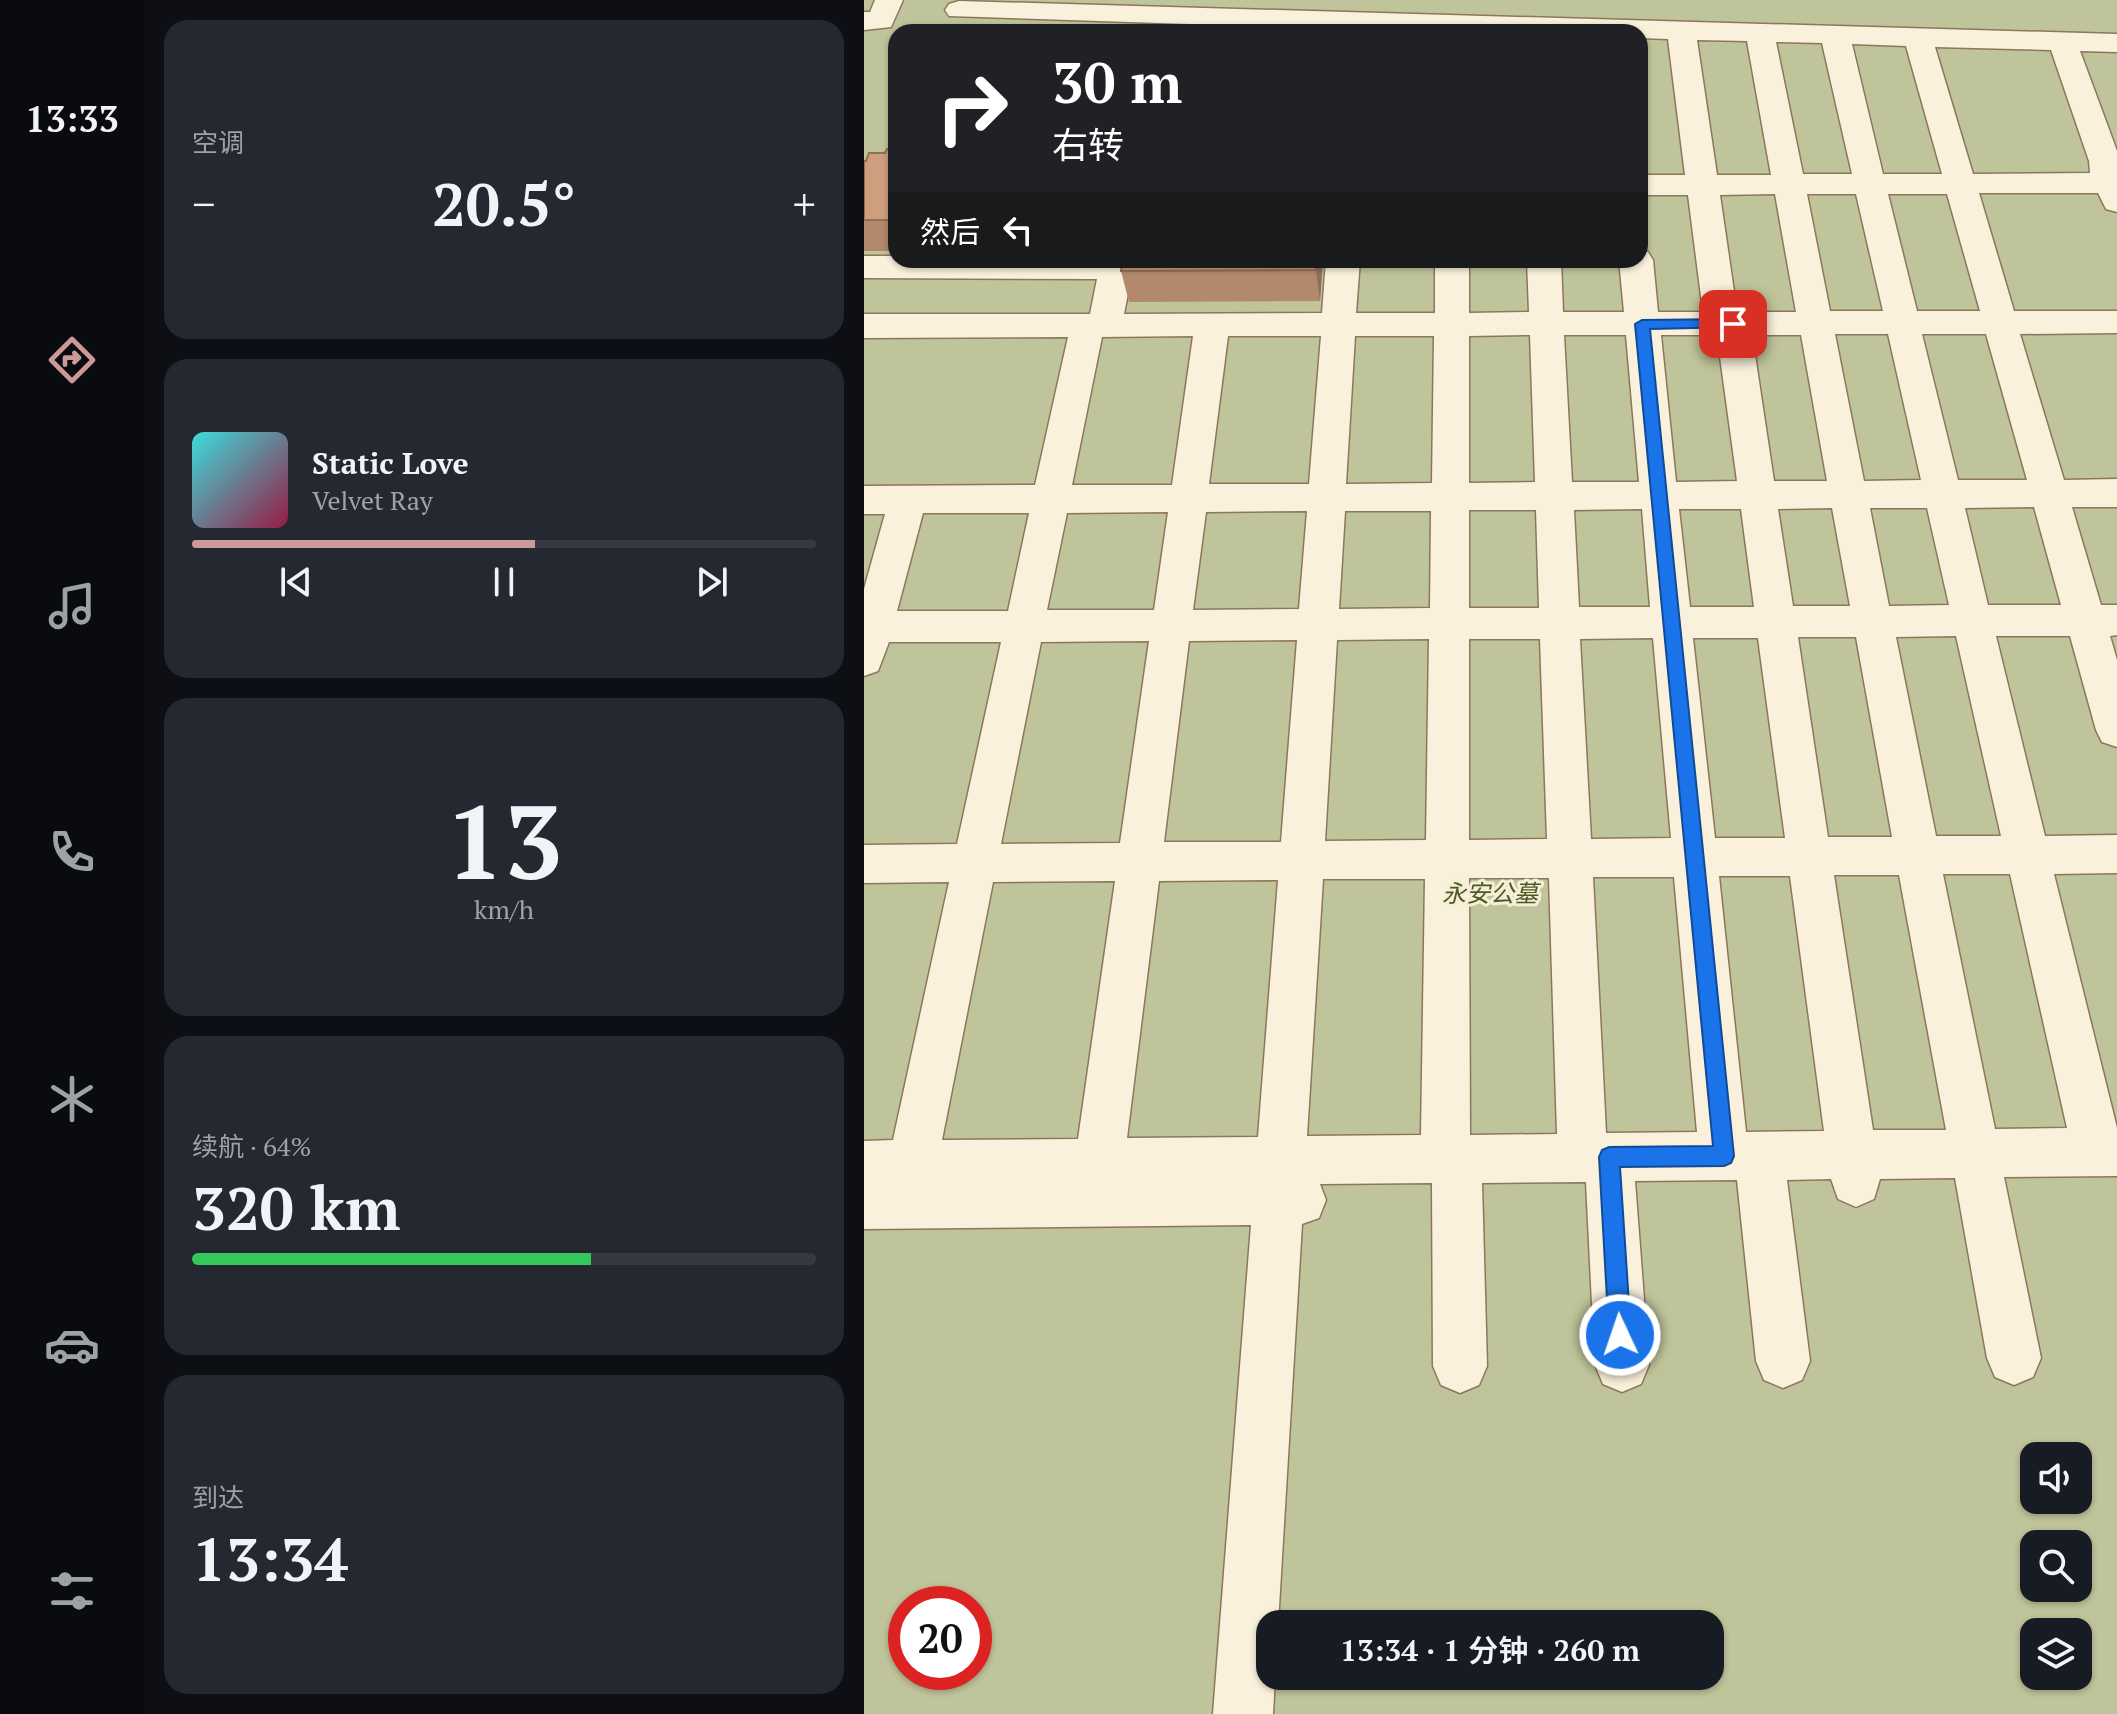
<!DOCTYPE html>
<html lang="zh">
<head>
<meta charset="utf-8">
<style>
  :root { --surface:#171b24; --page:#242831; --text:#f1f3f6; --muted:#9ea1a6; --line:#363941; --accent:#cc999b }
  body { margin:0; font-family:"PT Serif","Noto Sans SC",serif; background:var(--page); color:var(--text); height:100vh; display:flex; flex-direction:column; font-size:30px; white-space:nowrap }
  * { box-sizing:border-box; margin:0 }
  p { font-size:26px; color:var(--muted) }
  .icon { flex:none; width:44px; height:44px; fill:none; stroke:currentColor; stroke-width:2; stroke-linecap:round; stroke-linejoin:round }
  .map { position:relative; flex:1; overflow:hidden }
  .drawer { display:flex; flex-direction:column; gap:20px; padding:20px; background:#0d0f14; width:720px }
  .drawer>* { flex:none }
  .guide { position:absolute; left:24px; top:24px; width:760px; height:244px; border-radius:24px; box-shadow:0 2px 6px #0004; background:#202124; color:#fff; overflow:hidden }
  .tools { position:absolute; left:1156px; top:1442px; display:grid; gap:16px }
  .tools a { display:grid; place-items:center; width:72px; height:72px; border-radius:16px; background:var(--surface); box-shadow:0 2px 6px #0004; font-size:40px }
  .speed { position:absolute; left:24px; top:1586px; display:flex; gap:16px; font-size:40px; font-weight:700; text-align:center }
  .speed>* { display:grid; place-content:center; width:104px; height:104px; border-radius:50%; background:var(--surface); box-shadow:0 2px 6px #0004; line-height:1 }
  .speed .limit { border:12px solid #d22; background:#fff; color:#111 }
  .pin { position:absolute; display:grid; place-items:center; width:68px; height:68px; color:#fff; margin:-34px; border-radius:16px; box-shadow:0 4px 12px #0006 }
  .me { position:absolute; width:88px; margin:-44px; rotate:357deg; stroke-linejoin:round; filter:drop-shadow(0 0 6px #0008) }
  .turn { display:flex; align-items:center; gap:28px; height:168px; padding:0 32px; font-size:36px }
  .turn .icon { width:104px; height:104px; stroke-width:2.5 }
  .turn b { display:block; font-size:56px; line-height:68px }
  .then { display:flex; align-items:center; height:76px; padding:0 32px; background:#0003; gap:16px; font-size:30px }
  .big { font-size:60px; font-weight:600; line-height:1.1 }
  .drawer .tile { flex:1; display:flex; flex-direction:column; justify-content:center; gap:12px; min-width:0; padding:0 28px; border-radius:24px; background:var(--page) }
  .drawer .dial { align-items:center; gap:0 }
  .dial b { font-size:104px; line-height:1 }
  .song { display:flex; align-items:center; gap:24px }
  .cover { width:96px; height:96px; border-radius:12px; background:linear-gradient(135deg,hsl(180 70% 55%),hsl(340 70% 35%)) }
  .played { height:8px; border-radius:4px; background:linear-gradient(90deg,var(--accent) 55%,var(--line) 55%) }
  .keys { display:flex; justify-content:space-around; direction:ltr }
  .heat { display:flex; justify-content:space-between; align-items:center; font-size:44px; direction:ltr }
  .charge { height:12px; border-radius:6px; background:linear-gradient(90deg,#34c759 64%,var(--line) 0) }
  .trip { position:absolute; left:392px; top:1610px; width:468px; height:80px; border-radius:24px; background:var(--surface); box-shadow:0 2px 6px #0004; font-weight:600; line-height:80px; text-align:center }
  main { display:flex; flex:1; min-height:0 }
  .dock { display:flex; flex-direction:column; width:144px; justify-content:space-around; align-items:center; background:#090b0e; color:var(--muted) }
  .dock .icon { width:56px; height:56px }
  .dock .selected { color:var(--accent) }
  .dock b { font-size:36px; color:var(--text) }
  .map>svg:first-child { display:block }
</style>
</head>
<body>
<main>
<nav class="dock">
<b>13:33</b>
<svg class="icon selected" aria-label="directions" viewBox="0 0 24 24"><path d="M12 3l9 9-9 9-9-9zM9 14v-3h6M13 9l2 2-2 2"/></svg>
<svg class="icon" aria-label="music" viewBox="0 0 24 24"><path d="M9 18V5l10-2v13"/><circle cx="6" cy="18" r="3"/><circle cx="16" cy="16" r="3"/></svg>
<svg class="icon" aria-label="phone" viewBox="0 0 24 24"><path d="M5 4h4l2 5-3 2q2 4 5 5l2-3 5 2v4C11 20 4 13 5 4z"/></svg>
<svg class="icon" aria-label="climate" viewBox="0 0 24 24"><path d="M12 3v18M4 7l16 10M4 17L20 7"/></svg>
<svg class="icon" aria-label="car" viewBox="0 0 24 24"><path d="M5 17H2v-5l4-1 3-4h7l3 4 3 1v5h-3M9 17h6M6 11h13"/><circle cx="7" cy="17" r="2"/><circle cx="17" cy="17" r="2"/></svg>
<svg class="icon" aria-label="filters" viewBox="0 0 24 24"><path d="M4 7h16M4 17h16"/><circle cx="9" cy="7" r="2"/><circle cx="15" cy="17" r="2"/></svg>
</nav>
<section class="drawer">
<div class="tile"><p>空调</p>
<div class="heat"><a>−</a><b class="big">20.5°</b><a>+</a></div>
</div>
<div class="tile">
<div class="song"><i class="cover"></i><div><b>Static Love</b><p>Velvet Ray</p></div></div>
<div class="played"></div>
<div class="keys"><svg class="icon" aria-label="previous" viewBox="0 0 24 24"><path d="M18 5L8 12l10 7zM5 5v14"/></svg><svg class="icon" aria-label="pause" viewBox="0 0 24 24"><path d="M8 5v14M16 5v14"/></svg><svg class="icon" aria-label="next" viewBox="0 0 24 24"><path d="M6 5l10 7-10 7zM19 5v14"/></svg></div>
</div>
<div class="tile dial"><b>13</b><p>km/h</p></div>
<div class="tile"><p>续航 · 64%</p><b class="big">320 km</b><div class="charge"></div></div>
<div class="tile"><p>到达</p><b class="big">13:34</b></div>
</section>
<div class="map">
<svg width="1253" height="1714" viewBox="0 0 1253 1714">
  <rect width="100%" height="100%" fill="#f0e4c8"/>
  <!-- cemetery -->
  <path fill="#bfc49a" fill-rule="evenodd" d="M 0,0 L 1253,0 L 1253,1714 L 0,1714 ZM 32,32 L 776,32 L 776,260 L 32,260 ZM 1170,1456 L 1214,1456 L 1214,1500 L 1170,1500 ZM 1170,1544 L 1214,1544 L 1214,1588 L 1170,1588 ZM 42,1604 L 110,1604 L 110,1672 L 42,1672 ZM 406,1624 L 846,1624 L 846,1676 L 406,1676 ZM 1170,1632 L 1214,1632 L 1214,1676 L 1170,1676 Z"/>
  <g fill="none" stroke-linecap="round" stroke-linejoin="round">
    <defs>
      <g id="minor">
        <path d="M 11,0 L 39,0 L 27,27 L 0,30 L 0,12 L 6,12 Z"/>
        <path d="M 95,1 L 1253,34 L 1253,52 L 1216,51 L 1253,151 L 1253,212 L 1242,209 L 1234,193 L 1115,193 L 1150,311 L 1253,311 L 1253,333 L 1156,334 L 1200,480 L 1253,479 L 1253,507 L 1208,507 L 1237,605 L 1253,605 L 1253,635 L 1246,636 L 1253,660 L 1253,747 L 1238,742 L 1232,730 L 1206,636 L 1132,636 L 1181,836 L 1253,835 L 1253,873 L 1190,874 L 1253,1128 L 1253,1176 L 1140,1177 L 1177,1358 L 1169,1377 L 1150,1385 L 1131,1377 L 1123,1358 L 1091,1178 L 1016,1179 L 1010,1199 L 992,1207 L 974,1199 L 967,1179 L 923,1180 L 946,1361 L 938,1380 L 919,1388 L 900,1380 L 892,1361 L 873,1180 L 771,1181 L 785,1365 L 777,1384 L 758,1392 L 739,1384 L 731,1365 L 722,1182 L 618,1183 L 623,1366 L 615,1385 L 596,1393 L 577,1385 L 569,1366 L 568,1183 L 456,1184 L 462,1200 L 455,1218 L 438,1224 L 414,1624 L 406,1624 L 406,1676 L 411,1676 L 409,1714 L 349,1714 L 387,1225 L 0,1229 L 0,1141 L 29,1140 L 85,882 L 0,883 L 0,845 L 93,844 L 137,642 L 25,642 L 14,671 L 0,676 L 0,589 L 21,514 L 0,514 L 0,486 L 171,485 L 204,337 L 0,338 L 0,314 L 226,314 L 233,279 L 0,278 L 0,256 L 32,256 L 32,260 L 263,260 L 269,268 L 260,314 L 458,313 L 462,260 L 496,260 L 492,313 L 571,313 L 571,260 L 605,260 L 605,313 L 665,312 L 663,260 L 697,260 L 699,312 L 760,312 L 755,260 L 776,260 L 776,250 L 784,252 L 789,260 L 794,312 L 839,312 L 824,195 L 776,195 L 776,175 L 821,175 L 804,39 L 776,38 L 776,32 L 565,32 L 85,16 L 81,10 L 85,4 ZM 833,40 L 883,41 L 907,175 L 853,175 ZM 912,42 L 958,43 L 988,174 L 939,174 ZM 988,44 L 1042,46 L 1078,174 L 1019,174 ZM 1071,47 L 1187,50 L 1225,161 L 1226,173 L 1109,174 ZM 911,194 L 932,312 L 873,312 L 856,195 ZM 943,194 L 992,194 L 1019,311 L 966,311 ZM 1024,194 L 1083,194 L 1116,311 L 1053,311 ZM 971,334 L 1024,334 L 1057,480 L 1000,481 ZM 1058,334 L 1122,334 L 1163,480 L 1094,480 ZM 666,335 L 671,482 L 605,483 L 605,336 ZM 700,335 L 762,335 L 775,482 L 708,482 ZM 797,335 L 853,335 L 873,481 L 812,482 ZM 888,335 L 937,335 L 963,481 L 910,481 ZM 329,336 L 308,485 L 208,485 L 238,337 ZM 364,336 L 457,336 L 445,484 L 345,484 ZM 491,336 L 570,336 L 568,483 L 482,484 ZM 1170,507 L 1197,605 L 1124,605 L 1101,508 ZM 968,508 L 986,606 L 929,606 L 914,509 ZM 1006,508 L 1063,508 L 1085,605 L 1025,606 ZM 778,509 L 786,607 L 715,607 L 710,510 ZM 815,509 L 877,509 L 890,607 L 826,607 ZM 605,510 L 672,510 L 675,608 L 605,608 ZM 443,511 L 435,609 L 329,610 L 342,512 ZM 481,511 L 567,511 L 566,608 L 475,609 ZM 304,512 L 290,610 L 183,610 L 203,513 ZM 59,513 L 165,513 L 144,611 L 33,611 ZM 1092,636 L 1137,836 L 1072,836 L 1032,637 ZM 934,637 L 992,637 L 1028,837 L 964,837 ZM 789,638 L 807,838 L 727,839 L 716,639 ZM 829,638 L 894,638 L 921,838 L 851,838 ZM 565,639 L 562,840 L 461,841 L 473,640 ZM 605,639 L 676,639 L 683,839 L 605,840 ZM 433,640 L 417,842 L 300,842 L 325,641 ZM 285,641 L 256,843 L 137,844 L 177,642 ZM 1079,874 L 1146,874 L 1203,1128 L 1131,1129 ZM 970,875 L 1035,875 L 1082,1130 L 1009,1130 ZM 855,876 L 926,876 L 960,1131 L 882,1132 ZM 729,877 L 810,877 L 833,1132 L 742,1133 ZM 605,878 L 685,878 L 693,1134 L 606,1135 ZM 459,879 L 561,879 L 557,1135 L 443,1136 ZM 414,880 L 394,1137 L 263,1138 L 295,881 ZM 251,881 L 214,1139 L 78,1140 L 129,882 Z"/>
      </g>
    </defs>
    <!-- minor casing -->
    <use href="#minor" stroke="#8d765c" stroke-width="3"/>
    <!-- minor -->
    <use href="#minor" fill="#faf1dc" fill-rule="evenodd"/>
  </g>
  <!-- wall -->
  <g fill="#b2896c">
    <path d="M 32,149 L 32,251 L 0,251 L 0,161 Z"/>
    <path d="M 259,260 L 459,260 L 456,301 L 265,302 L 257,271 Z"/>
  </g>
  <!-- shaded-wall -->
  <path fill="#916f58" d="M 453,260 L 459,260 L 456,301 L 452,270 Z"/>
  <!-- building -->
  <g fill="#cf9f7d" stroke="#916f58" stroke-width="2">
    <path d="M 23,149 L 32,149 L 32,220 L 0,220 L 0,161 L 2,161 L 5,153 L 21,153 Z"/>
    <path d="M 259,260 L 453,260 L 452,270 L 257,271 Z"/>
  </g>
  <!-- route -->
  <path fill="#1a73e8" stroke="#114b97" stroke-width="2" d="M 869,319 L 874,320 L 874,327 L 786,329 L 870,1156 L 867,1163 L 860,1166 L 756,1167 L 767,1335 L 764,1343 L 756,1346 L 748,1343 L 745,1335 L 735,1157 L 738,1150 L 745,1147 L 849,1146 L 771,324 L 778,320 Z"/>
  <g text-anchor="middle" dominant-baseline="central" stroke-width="6" stroke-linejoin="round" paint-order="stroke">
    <!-- park labels -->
    <g font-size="24" font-style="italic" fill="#4d5a26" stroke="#f7eed8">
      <text x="626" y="893">永安公墓</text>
    </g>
  </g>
</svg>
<div class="tools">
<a><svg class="icon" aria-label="sound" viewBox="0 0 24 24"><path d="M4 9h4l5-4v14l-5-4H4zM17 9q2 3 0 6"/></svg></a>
<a><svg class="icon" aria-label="search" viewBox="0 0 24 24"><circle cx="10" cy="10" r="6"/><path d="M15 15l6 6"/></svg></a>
<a><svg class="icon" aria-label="layers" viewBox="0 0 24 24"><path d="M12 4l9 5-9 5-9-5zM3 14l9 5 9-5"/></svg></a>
</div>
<div class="speed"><div class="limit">20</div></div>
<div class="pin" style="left:869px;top:324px;background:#d93025"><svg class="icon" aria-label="arrive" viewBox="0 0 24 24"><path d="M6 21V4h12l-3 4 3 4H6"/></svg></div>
<svg class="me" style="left:756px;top:1335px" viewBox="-20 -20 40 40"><circle r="17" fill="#1a73e8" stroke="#fff" stroke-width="3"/><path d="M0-11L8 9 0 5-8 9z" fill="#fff"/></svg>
<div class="trip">13:34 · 1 分钟 · 260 m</div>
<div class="guide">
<div class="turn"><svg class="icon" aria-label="right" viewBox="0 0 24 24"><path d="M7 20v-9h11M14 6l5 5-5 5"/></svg><div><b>30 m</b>右转</div></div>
<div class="then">然后<svg class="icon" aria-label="left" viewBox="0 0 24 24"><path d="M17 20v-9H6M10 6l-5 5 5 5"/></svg></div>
</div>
</div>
</main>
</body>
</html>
